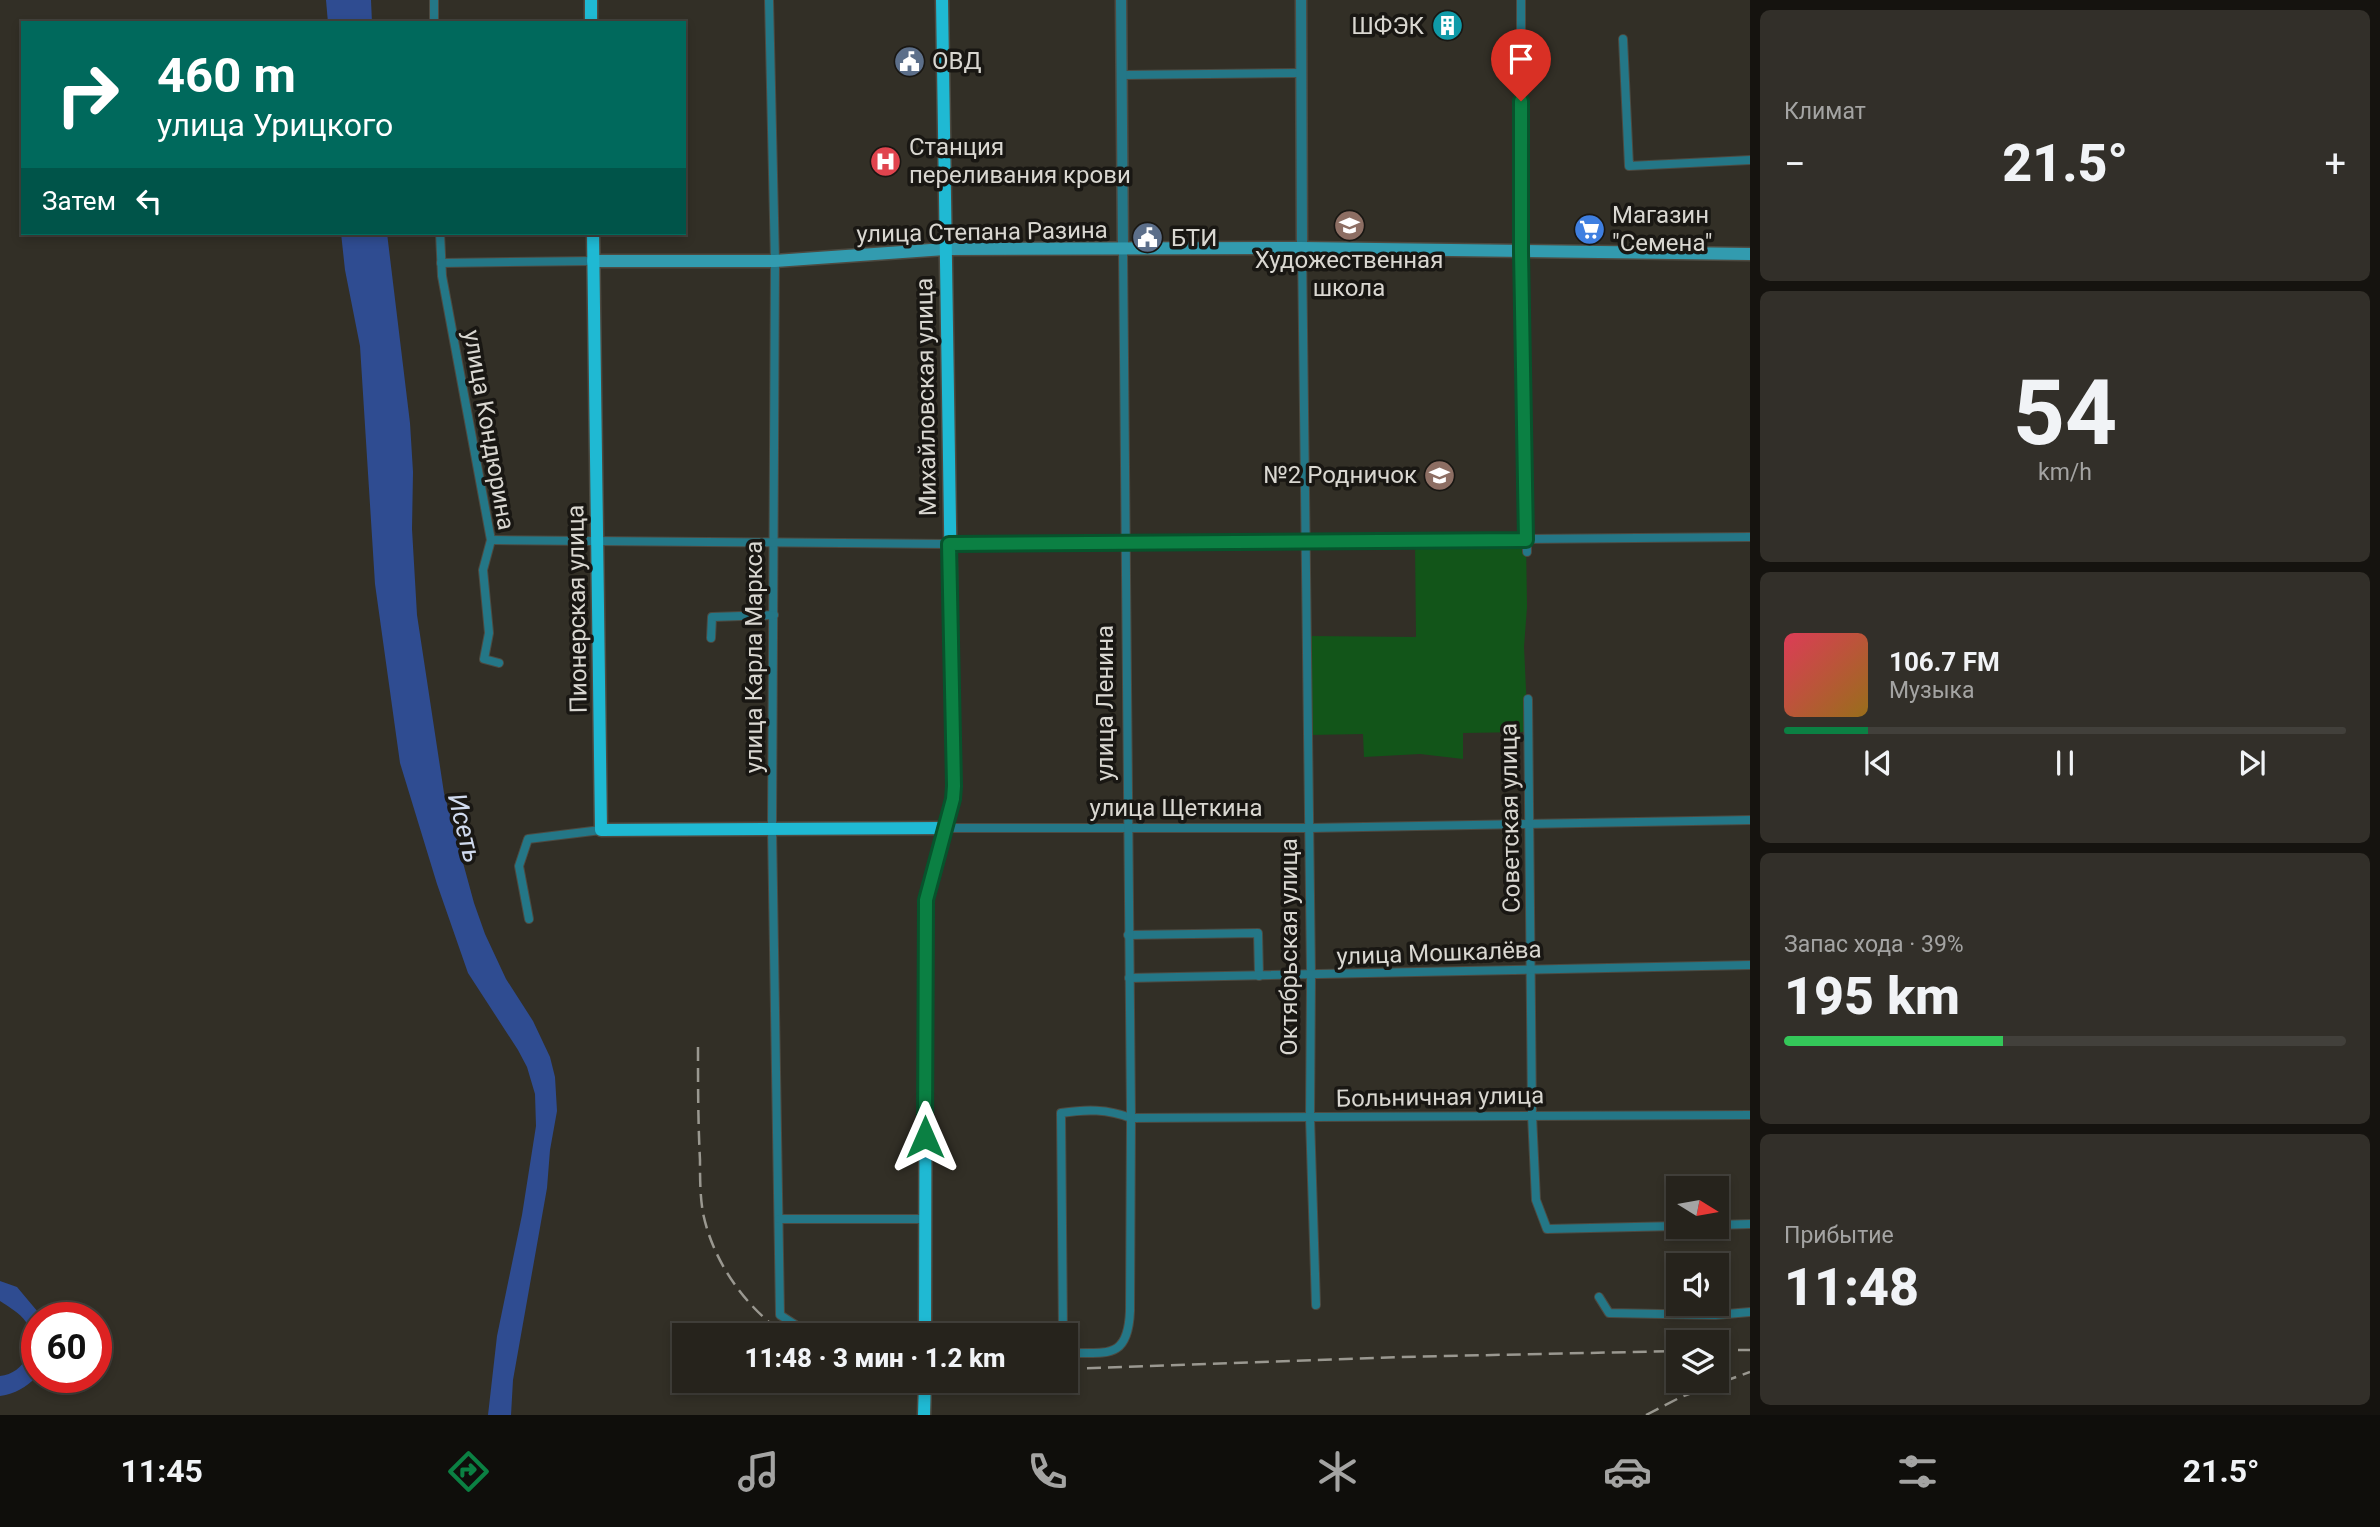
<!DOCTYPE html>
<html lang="ru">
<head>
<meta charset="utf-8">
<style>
  :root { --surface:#26231c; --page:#322f29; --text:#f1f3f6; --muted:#a4a4a3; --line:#42403b; --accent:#0b8043 }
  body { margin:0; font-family:Roboto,sans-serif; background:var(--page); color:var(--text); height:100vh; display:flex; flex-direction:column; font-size:26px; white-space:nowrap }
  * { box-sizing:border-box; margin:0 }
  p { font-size:23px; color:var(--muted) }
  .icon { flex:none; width:38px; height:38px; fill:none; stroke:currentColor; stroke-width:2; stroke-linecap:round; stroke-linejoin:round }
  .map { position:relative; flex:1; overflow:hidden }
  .details { display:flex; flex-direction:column; gap:10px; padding:10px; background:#15130f; width:630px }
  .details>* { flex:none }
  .top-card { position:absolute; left:21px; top:21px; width:665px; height:214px; border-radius:0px; box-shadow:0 4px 10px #0003,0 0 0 2px var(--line); background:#00695c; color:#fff; overflow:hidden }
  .needle { width:46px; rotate:101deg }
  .controls { position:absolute; left:1666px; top:1176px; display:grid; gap:14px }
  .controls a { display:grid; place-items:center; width:63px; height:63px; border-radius:0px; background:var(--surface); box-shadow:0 4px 10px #0003,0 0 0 2px var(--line); font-size:35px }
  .speed { position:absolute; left:21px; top:1302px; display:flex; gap:14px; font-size:35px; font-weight:700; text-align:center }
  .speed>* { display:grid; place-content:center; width:91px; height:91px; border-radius:50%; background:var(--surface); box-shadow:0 4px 10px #0003,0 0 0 2px var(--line); line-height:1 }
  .speed .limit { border:10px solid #d22; background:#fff; color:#111 }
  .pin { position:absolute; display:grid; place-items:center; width:60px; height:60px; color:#fff; margin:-72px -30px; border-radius:50% 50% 50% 0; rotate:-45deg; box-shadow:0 0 7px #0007 }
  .pin .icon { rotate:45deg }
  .me { position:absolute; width:77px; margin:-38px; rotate:0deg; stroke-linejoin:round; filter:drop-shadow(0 0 5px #0008) }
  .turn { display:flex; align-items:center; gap:24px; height:147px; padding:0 21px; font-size:32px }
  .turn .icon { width:91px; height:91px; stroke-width:2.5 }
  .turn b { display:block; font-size:49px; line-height:60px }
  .then { display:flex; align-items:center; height:66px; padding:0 21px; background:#0003; gap:14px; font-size:26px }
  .big { font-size:52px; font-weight:800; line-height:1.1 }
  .details .widget { flex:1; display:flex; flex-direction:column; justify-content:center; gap:10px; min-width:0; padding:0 24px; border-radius:10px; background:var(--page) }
  .details .dial { align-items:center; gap:0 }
  .dial b { font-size:91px; line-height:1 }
  .song { display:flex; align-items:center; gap:21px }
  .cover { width:84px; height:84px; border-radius:10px; background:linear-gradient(135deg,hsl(350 70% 55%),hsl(40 70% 35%)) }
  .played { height:7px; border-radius:4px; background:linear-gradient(90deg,var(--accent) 15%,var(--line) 15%) }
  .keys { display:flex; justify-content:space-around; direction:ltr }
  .heat { display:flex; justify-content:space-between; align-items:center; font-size:38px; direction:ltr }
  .charge { height:10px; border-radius:5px; background:linear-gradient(90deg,#34c759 39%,var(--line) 0) }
  .trip { position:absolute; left:672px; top:1323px; width:406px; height:70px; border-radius:0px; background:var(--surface); box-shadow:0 4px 10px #0003,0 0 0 2px var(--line); font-weight:800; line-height:70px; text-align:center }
  .tabs { display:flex; height:112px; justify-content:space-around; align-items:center; background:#0f0e0b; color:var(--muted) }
  .tabs .icon { width:49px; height:49px }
  .tabs .selected { color:var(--accent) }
  .tabs b { font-size:32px; color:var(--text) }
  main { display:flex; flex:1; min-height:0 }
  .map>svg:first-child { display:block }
</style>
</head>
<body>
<main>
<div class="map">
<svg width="1750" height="1415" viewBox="0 0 1750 1415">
  <rect width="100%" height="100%" fill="#322f26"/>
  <!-- green -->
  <path fill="#125519" d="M 1526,540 L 1527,607 L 1524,647 L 1528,732 L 1463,733 L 1463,759 L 1420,754 L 1364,757 L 1363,734 L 1309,735 L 1308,636 L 1416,637 L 1415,541 Z"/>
  <!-- water -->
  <g fill="#2f4c91">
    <path d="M 326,0 L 371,0 L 372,23 L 328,23 Z"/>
    <path d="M 341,233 L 387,233 L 410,423 L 413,472 L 412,529 L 417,615 L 444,793 L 474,903 L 485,934 L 506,979 L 533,1021 L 550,1057 L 555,1077 L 557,1111 L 550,1150 L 547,1188 L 513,1380 L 511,1415 L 488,1415 L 497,1336 L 522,1215 L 536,1126 L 535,1094 L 527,1067 L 518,1050 L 468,973 L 437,884 L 400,763 L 375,584 L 360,346 L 345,270 Z"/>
    <path d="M 0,1281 L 17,1287 L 43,1318 L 37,1318 L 37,1377 C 25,1387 16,1394 0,1396 L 0,1376 C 25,1374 40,1343 26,1322 C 20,1313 9,1307 0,1301 Z"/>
  </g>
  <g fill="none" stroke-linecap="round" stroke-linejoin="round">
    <defs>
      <g id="minor">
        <path d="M 769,0 L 775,261 L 772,828 L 780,1315 L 811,1335"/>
        <path d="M 1521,0 L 1521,252 L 1527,552"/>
        <path d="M 434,23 L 434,0"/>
        <path d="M 1623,39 L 1629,166 L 1750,160"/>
        <path d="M 1123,75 L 1302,73"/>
        <path d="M 440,233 L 442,276 L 491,540 L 483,570 L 489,633 L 484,659 L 499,663"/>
        <path d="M 1302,248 L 1311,976 L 1310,1118 L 1316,1305"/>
        <path d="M 441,263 L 593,261"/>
        <path d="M 491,540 L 949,544 L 1750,537"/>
        <path d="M 711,638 L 712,617 L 774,615"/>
        <path d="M 1528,699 L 1532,1115 L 1536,1200 L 1547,1229 L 1678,1226"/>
        <path d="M 945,828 L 1310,828 L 1750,820"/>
        <path d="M 529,919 L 519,866 L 528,839 L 601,830"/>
        <path d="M 1128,935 L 1258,933 L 1259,976"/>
        <path d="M 1129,978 L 1750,965"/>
        <path d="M 779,1219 L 925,1219"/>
        <path d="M 1717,1225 L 1750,1224"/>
        <path d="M 1599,1297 L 1609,1313 L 1715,1315 L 1750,1312"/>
        <path d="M 1063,1335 L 1061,1113 C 1087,1109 1107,1109 1131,1118 L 1750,1115"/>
        <path d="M 1066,1353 C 1106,1352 1128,1361 1130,1311 L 1131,1118 L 1123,249"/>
      </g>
      <g id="tertiary">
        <path d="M 1121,0 L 1123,249"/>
        <path d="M 1301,0 L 1302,248"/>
      </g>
      <path id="secondary" d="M 593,261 L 775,261 L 945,249 L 1302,248 L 1750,254"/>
      <g id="primary">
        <path d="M 591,0 L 591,23"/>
        <path d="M 593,233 L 601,830 L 945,828"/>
        <path d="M 925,1335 L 926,900 L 953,799 L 954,786 L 942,0"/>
        <path d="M 924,1415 L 925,1381"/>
      </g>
    </defs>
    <!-- minor casing -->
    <use href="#minor" stroke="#4d4a41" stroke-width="10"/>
    <!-- tertiary casing -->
    <use href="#tertiary" stroke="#4d4a41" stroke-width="13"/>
    <!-- secondary casing -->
    <use href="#secondary" stroke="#4d4a41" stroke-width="15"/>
    <!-- primary casing -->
    <use href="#primary" stroke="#4d4a41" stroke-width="15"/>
    <!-- minor -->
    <use href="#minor" stroke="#247787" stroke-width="8"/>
    <!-- tertiary -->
    <use href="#tertiary" stroke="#247787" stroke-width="10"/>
    <!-- secondary -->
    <use href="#secondary" stroke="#329baf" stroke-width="12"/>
    <!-- primary -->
    <use href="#primary" stroke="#1fb9d3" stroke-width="12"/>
    <!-- rail -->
    <g stroke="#9a9890" stroke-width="2.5" stroke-dasharray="14 7" stroke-linecap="butt">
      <path d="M 698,1047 C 698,1085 698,1122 700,1160 C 700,1177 700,1196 703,1213 C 713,1262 746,1308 786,1335"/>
      <path d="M 1717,1350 L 1750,1350"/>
      <path d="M 1066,1369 L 1401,1357 L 1678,1351"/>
      <path d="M 1646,1415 L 1681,1397 L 1750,1372"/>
    </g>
  </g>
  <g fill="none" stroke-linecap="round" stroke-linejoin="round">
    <defs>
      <path id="route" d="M 925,1137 L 926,900 L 953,799 L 954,786 L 949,544 L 1526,540 L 1521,252 L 1521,101"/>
    </defs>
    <!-- route casing -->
    <use href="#route" stroke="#07532c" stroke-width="18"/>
    <!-- route -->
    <use href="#route" stroke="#0b8043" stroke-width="12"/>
  </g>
  <!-- icons -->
  <defs>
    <symbol id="building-disc" viewBox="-11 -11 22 22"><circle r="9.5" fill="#0f9aa8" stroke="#191713"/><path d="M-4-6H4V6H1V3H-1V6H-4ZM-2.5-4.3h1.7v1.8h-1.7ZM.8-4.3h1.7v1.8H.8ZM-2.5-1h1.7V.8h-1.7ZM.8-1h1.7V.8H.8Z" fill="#fff"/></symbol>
    <symbol id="civic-disc" viewBox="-11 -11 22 22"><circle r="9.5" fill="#5c6f8a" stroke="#191713"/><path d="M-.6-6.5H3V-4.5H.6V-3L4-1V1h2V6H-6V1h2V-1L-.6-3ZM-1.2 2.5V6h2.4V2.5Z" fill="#fff"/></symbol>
    <symbol id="hospital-disc" viewBox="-11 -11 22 22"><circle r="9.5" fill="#e0444e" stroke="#191713"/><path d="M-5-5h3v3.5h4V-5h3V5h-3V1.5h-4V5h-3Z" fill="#fff"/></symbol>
    <symbol id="school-disc" viewBox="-11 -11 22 22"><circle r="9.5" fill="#8d6e63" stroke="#191713"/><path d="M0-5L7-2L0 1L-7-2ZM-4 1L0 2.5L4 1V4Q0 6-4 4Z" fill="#fff"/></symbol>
    <symbol id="supermarket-disc" viewBox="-11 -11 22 22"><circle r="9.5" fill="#3f7fe0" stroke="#191713"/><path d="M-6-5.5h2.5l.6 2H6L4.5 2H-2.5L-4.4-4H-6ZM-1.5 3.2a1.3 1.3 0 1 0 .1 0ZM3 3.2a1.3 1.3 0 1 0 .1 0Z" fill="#fff"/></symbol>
  </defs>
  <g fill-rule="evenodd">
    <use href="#building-disc" x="1430" y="8" width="35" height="35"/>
    <use href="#civic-disc" x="892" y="44" width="35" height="35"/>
    <use href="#hospital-disc" x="868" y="144" width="35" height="35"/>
    <use href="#school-disc" x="1332" y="208" width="35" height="35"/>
    <use href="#supermarket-disc" x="1572" y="212" width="35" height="35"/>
    <use href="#civic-disc" x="1130" y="220" width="35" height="35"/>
    <use href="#school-disc" x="1422" y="458" width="35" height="35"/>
  </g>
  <g text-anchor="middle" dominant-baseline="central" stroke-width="7" stroke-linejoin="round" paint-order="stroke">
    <!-- poi labels -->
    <g font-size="24" fill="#d9d7d1" stroke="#191713" text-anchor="start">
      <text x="1424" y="26" text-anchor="end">ШФЭК</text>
      <text x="932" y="61">ОВД</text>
      <text x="909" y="147">Станция<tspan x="909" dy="28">переливания крови</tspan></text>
      <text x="1612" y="215">Магазин<tspan x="1612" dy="28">"Семена"</tspan></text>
      <text x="1171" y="238">БТИ</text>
      <text x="1349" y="260" text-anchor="middle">Художественная<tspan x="1349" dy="28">школа</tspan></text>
      <text x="1417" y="475" text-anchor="end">№2 Родничок</text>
    </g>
    <!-- street labels -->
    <g font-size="24" fill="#d9d7d1" stroke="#191713">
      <text transform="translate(982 232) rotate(-1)">улица Степана Разина</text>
      <text transform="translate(926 397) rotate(-91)">Михайловская улица</text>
      <text transform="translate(489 430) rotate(80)">улица Кондюрина</text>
      <text transform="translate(577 609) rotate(-91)">Пионерская улица</text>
      <text transform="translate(754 657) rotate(-90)">улица Карла Маркса</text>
      <text transform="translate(1105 703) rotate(-90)">улица Ленина</text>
      <text x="1176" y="808">улица Щеткина</text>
      <text transform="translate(1510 818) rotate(-91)">Советская улица</text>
      <text transform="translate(1289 947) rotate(-90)">Октябрьская улица</text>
      <text transform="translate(1439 953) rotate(-2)">улица Мошкалёва</text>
      <text transform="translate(1440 1097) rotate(-1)">Больничная улица</text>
    </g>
    <!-- water labels -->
    <g font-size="26" font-style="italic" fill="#d0daee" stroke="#191713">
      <text transform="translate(465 828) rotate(76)">Исеть</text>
    </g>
  </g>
</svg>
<div class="controls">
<a><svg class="needle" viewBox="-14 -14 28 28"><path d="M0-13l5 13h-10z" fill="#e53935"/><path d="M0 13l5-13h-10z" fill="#a4a4a3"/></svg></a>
<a><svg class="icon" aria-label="sound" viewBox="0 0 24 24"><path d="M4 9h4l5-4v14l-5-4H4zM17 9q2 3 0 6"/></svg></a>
<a><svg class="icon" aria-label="layers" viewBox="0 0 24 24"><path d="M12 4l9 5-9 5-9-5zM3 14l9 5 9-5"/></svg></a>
</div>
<div class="speed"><div class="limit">60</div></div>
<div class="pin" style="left:1521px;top:101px;background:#d93025"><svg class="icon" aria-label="arrive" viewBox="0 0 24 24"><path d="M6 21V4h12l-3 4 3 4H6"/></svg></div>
<svg class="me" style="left:925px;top:1137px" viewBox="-20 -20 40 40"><path d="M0-17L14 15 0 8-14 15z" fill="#0b8043" stroke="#fff" stroke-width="4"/></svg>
<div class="trip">11:48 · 3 мин · 1.2 km</div>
<div class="top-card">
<div class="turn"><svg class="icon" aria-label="right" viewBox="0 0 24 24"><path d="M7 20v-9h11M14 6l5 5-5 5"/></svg><div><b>460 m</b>улица Урицкого</div></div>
<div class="then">Затем<svg class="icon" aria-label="left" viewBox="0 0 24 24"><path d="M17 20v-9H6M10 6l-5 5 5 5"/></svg></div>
</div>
</div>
<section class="details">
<div class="widget"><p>Климат</p>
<div class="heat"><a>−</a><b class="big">21.5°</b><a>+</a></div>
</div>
<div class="widget dial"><b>54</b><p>km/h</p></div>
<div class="widget">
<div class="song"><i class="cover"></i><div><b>106.7 FM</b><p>Музыка</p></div></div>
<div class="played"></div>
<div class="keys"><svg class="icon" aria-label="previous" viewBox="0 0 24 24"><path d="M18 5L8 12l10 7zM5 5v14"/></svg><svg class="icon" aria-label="pause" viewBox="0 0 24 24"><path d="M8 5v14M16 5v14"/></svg><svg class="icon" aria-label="next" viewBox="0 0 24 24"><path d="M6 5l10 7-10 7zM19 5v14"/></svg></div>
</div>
<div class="widget"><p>Запас хода · 39%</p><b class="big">195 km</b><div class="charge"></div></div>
<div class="widget"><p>Прибытие</p><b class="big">11:48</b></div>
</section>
</main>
<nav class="tabs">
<b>11:45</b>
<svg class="icon selected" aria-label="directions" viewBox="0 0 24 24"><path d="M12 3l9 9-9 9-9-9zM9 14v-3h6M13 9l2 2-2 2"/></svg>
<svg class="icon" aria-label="music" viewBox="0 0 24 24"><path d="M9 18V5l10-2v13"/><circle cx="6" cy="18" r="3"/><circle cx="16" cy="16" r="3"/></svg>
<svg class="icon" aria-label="phone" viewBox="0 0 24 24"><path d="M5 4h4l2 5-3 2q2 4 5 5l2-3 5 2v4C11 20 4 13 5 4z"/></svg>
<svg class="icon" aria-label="climate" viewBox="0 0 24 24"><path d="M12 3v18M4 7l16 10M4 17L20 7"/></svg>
<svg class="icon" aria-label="car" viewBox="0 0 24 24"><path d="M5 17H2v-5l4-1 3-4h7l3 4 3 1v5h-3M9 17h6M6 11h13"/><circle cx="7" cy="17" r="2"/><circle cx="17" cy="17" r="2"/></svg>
<svg class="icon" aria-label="filters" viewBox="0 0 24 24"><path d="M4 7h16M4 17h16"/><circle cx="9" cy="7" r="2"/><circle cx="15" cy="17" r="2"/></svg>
<b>21.5°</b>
</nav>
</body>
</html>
